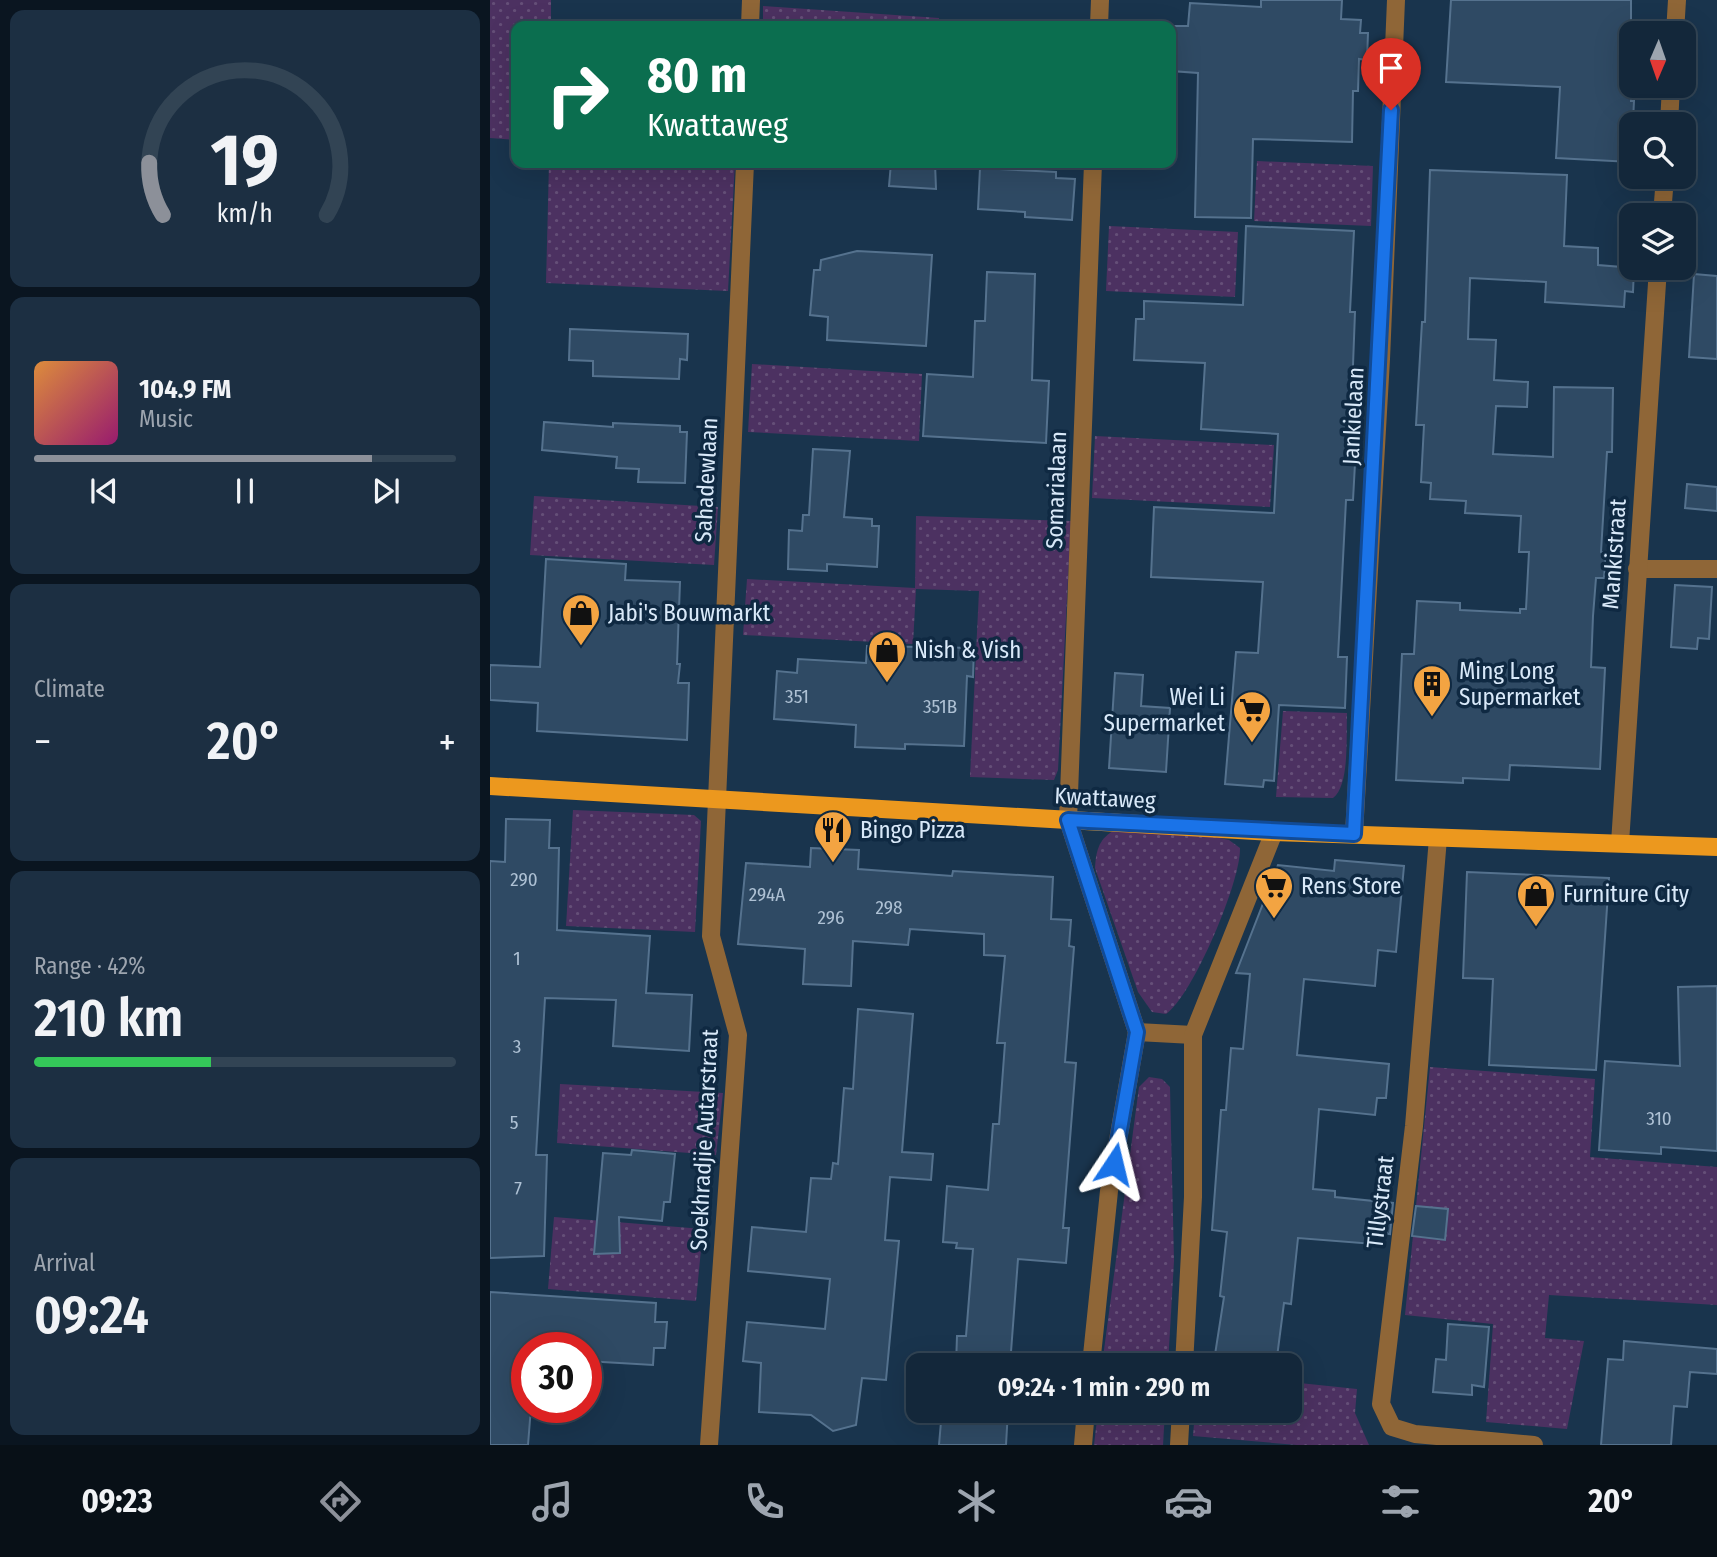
<!DOCTYPE html>
<html lang="en">
<head>
<meta charset="utf-8">
<style>
  :root { --surface:#13273a; --page:#1c2f42; --text:#f1f3f6; --muted:#9da5af; --line:#324454; --accent:#8c9099 }
  body { margin:0; font-family:"Fira Sans Condensed",sans-serif; background:var(--page); color:var(--text); height:100vh; display:flex; flex-direction:column; font-size:26px; white-space:nowrap }
  * { box-sizing:border-box; margin:0 }
  p { font-size:23px; color:var(--muted) }
  .icon { flex:none; width:38px; height:38px; fill:none; stroke:currentColor; stroke-width:2; stroke-linecap:round; stroke-linejoin:round }
  .map { position:relative; flex:1; overflow:hidden }
  .drawer { display:flex; flex-direction:column; gap:10px; padding:10px; background:#0a1520; width:490px }
  .drawer>* { flex:none }
  .guide { position:absolute; left:21px; top:21px; width:665px; height:147px; border-radius:14px; box-shadow:0 7px 28px #0002,0 0 0 2px var(--line); background:#0b6e4f; color:#fff; overflow:hidden }
  .needle { width:46px; rotate:182deg }
  .buttons { position:absolute; left:1129px; top:21px; display:grid; gap:14px }
  .buttons a { display:grid; place-items:center; width:77px; height:77px; border-radius:14px; background:var(--surface); box-shadow:0 7px 28px #0002,0 0 0 2px var(--line); font-size:35px }
  .speed { position:absolute; left:21px; top:1332px; display:flex; gap:14px; font-size:35px; font-weight:700; text-align:center }
  .speed>* { display:grid; place-content:center; width:91px; height:91px; border-radius:50%; background:var(--surface); box-shadow:0 7px 28px #0002,0 0 0 2px var(--line); line-height:1 }
  .speed .limit { border:10px solid #d22; background:#fff; color:#111 }
  .pin { position:absolute; display:grid; place-items:center; width:60px; height:60px; color:#fff; margin:-72px -30px; border-radius:50% 50% 50% 0; rotate:-45deg; box-shadow:0 0 7px #0007 }
  .pin .icon { rotate:45deg }
  .me { position:absolute; width:77px; margin:-38px; rotate:10deg; stroke-linejoin:round; filter:drop-shadow(0 0 5px #0008) }
  .turn { display:flex; align-items:center; gap:24px; height:147px; padding:0 21px; font-size:32px }
  .turn .icon { width:91px; height:91px; stroke-width:2.5 }
  .turn b { display:block; font-size:49px; line-height:60px }
  .big { font-size:52px; font-weight:600; line-height:1.1 }
  .drawer .tile { flex:1; display:flex; flex-direction:column; justify-content:center; gap:10px; min-width:0; padding:0 24px; border-radius:14px; background:var(--page) }
  .drawer .dial { align-items:center; gap:0 }
  .dial svg { height:182px; overflow:visible; fill:none; stroke:var(--line); stroke-width:7; stroke-linecap:round; text-anchor:middle }
  .dial text { fill:var(--text); stroke:none }
  .song { display:flex; align-items:center; gap:21px }
  .cover { width:84px; height:84px; border-radius:10px; background:linear-gradient(135deg,hsl(30 70% 55%),hsl(320 70% 35%)) }
  .played { height:7px; border-radius:4px; background:linear-gradient(90deg,var(--accent) 80%,var(--line) 80%) }
  .keys { display:flex; justify-content:space-around; direction:ltr }
  .heat { display:flex; justify-content:space-between; align-items:center; font-size:38px; direction:ltr }
  .charge { height:10px; border-radius:5px; background:linear-gradient(90deg,#34c759 42%,var(--line) 0) }
  .trip { position:absolute; left:416px; top:1353px; width:396px; height:70px; border-radius:14px; background:var(--surface); box-shadow:0 7px 28px #0002,0 0 0 2px var(--line); font-weight:600; line-height:70px; text-align:center }
  .tab-bar { display:flex; height:112px; justify-content:space-around; align-items:center; background:#081017; color:var(--muted) }
  .tab-bar .icon { width:49px; height:49px }
  .tab-bar .active { color:var(--accent) }
  .tab-bar b { font-size:32px; color:var(--text) }
  main { display:flex; flex:1; min-height:0 }
  .map>svg:first-child { display:block }
</style>
</head>
<body>
<main>
<section class="drawer">
<div class="tile dial"><svg viewBox="0 0 100 80">
<path d="M14 69A42 42 0 1 1 86 69"/>
<path d="M14 69A42 42 0 0 1 8 46" stroke="#8c9099"/>
<text x="50" y="56" font-size="32" font-weight="700">19</text>
<text x="50" y="72" font-size="11">km/h</text>
</svg></div>
<div class="tile">
<div class="song"><i class="cover"></i><div><b>104.9 FM</b><p>Music</p></div></div>
<div class="played"></div>
<div class="keys"><svg class="icon" aria-label="previous" viewBox="0 0 24 24"><path d="M18 5L8 12l10 7zM5 5v14"/></svg><svg class="icon" aria-label="pause" viewBox="0 0 24 24"><path d="M8 5v14M16 5v14"/></svg><svg class="icon" aria-label="next" viewBox="0 0 24 24"><path d="M6 5l10 7-10 7zM19 5v14"/></svg></div>
</div>
<div class="tile"><p>Climate</p>
<div class="heat"><a>−</a><b class="big">20°</b><a>+</a></div>
</div>
<div class="tile"><p>Range · 42%</p><b class="big">210 km</b><div class="charge"></div></div>
<div class="tile"><p>Arrival</p><b class="big">09:24</b></div>
</section>
<div class="map">
<svg width="1227" height="1445" viewBox="0 0 1227 1445">
  <defs>
    <pattern id="grass-dots" width="8" height="8" patternUnits="userSpaceOnUse" patternTransform="scale(1.75)"><rect width="8" height="8" fill="#4c3161"/><path d="M2 2h.1M6 6h.1" fill="none" stroke="#654f78" stroke-width="1.8" stroke-linecap="round"/></pattern>
  </defs>
  <rect width="100%" height="100%" fill="#19344d"/>
  <!-- grass -->
  <g fill="url(#grass-dots)">
    <path d="M 0,0 L 61,0 L 61,26 L 26,26 L 26,140 L 0,138 Z"/>
    <path d="M 273,6 L 449,18 L 449,26 L 273,26 Z"/>
    <path d="M 767,161 L 883,166 L 881,226 L 764,221 Z"/>
    <path d="M 59,163 L 245,163 L 238,291 L 56,283 Z"/>
    <path d="M 619,226 L 748,232 L 745,297 L 616,291 Z"/>
    <path d="M 262,364 L 432,374 L 429,441 L 258,432 Z"/>
    <path d="M 605,436 L 784,445 L 780,507 L 602,498 Z"/>
    <path d="M 44,496 L 228,507 L 224,565 L 40,555 Z"/>
    <path d="M 426,516 L 581,521 L 568,770 L 564,780 L 480,777 L 489,591 L 426,589 L 423,644 L 253,635 L 257,579 L 425,588 Z"/>
    <path d="M 793,711 L 857,713 C 856,734 860,786 843,798 L 786,797 Z"/>
    <path d="M 83,810 L 204,815 L 211,821 L 205,932 L 76,926 Z"/>
    <path d="M 623,831 L 725,837 L 739,840 L 750,848 C 751,881 703,995 676,1014 L 662,1012 L 648,992 L 605,868 C 606,852 608,840 623,831 Z"/>
    <path d="M 940,1067 L 1105,1079 L 1100,1157 L 1227,1167 L 1227,1305 L 1059,1295 L 1055,1338 L 1094,1341 L 1077,1429 L 996,1422 L 1003,1324 L 915,1315 Z"/>
    <path d="M 659,1077 L 672,1079 L 680,1087 L 684,1261 L 678,1365 L 612,1365 L 649,1087 Z"/>
    <path d="M 70,1084 L 233,1093 L 226,1155 L 67,1143 Z"/>
    <path d="M 64,1217 L 213,1229 L 206,1301 L 58,1289 Z"/>
    <path d="M 800,1382 L 867,1389 L 865,1413 L 879,1445 L 807,1445 L 703,1436 L 705,1411 L 800,1410 Z"/>
    <path d="M 608,1411 L 675,1411 L 673,1445 L 604,1445 Z"/>
  </g>
  <!-- building -->
  <g fill="#2f4a64" stroke="#55728e" stroke-width="2">
    <path d="M 771,0 L 852,0 L 851,19 L 871,20 L 870,33 L 878,33 L 877,60 L 869,59 L 868,91 L 863,91 L 862,142 L 763,139 L 761,218 L 705,217 L 708,73 L 681,71 L 681,26 L 698,26 L 700,3 L 771,7 Z"/>
    <path d="M 961,0 L 1141,0 L 1141,101 L 1144,101 L 1141,162 L 1066,158 L 1070,87 L 956,82 Z"/>
    <path d="M 401,163 L 445,163 L 446,189 L 399,186 Z"/>
    <path d="M 490,168 L 566,172 L 566,178 L 585,179 L 582,220 L 535,217 L 535,212 L 488,209 Z"/>
    <path d="M 940,170 L 1077,175 L 1074,246 L 1108,248 L 1108,265 L 1144,268 L 1143,292 L 1135,291 L 1134,307 L 1055,302 L 1056,282 L 980,278 L 978,339 L 1006,340 L 1004,380 L 1038,382 L 1037,407 L 1006,406 L 1003,454 L 1063,457 L 1064,387 L 1123,388 L 1122,452 L 1117,452 L 1111,552 L 1116,553 L 1114,578 L 1106,578 L 1103,616 L 1101,667 L 1115,668 L 1110,769 L 1020,765 L 1019,780 L 973,778 L 973,783 L 906,780 L 912,654 L 924,654 L 927,601 L 970,603 L 970,610 L 1030,613 L 1030,609 L 1036,609 L 1039,552 L 1029,552 L 1031,516 L 975,513 L 976,501 L 940,499 L 941,483 L 931,482 L 934,425 L 926,425 L 932,322 L 935,322 Z"/>
    <path d="M 756,226 L 864,231 L 860,312 L 865,312 L 860,445 L 866,445 L 863,500 L 856,500 L 848,657 L 857,657 L 855,708 L 789,705 L 784,781 L 774,780 L 773,787 L 735,784 L 746,652 L 768,653 L 773,582 L 661,577 L 664,507 L 784,513 L 788,434 L 711,429 L 715,363 L 644,360 L 646,319 L 654,319 L 654,301 L 753,305 Z"/>
    <path d="M 367,251 L 442,255 L 436,346 L 337,340 L 338,317 L 320,315 L 324,270 L 330,270 L 331,260 Z"/>
    <path d="M 497,272 L 545,274 L 542,380 L 559,381 L 556,443 L 433,436 L 437,374 L 483,377 L 485,321 L 495,321 Z"/>
    <path d="M 1204,274 L 1227,276 L 1227,359 L 1199,357 Z"/>
    <path d="M 80,329 L 198,334 L 197,360 L 190,359 L 189,379 L 103,376 L 103,361 L 79,360 Z"/>
    <path d="M 54,422 L 123,427 L 123,423 L 190,426 L 190,432 L 197,432 L 195,483 L 148,482 L 149,469 L 126,468 L 127,457 L 52,450 Z"/>
    <path d="M 323,449 L 360,451 L 354,517 L 382,519 L 382,526 L 389,526 L 387,567 L 337,564 L 337,571 L 298,569 L 299,530 L 312,531 L 313,515 L 319,515 Z"/>
    <path d="M 1197,484 L 1227,487 L 1227,511 L 1195,508 Z"/>
    <path d="M 56,559 L 136,564 L 135,580 L 190,582 L 187,664 L 190,664 L 188,683 L 199,683 L 197,740 L 47,731 L 48,703 L 0,700 L 0,665 L 50,667 Z"/>
    <path d="M 1185,585 L 1222,587 L 1219,639 L 1208,638 L 1207,649 L 1181,647 Z"/>
    <path d="M 377,646 L 484,648 L 483,677 L 477,676 L 474,746 L 415,744 L 415,749 L 365,747 L 366,725 L 284,719 L 287,671 L 307,673 L 308,659 L 376,663 Z"/>
    <path d="M 625,673 L 653,675 L 651,706 L 680,708 L 676,772 L 619,768 Z"/>
    <path d="M 16,819 L 60,820 L 59,848 L 69,848 L 67,930 L 160,936 L 156,993 L 202,995 L 199,1051 L 123,1046 L 126,1000 L 55,998 L 46,1155 L 57,1155 L 54,1256 L 0,1258 L 0,861 L 15,862 Z"/>
    <path d="M 321,848 L 369,850 L 368,869 L 462,876 L 463,871 L 563,877 L 561,919 L 581,920 L 579,946 L 584,947 L 575,1062 L 586,1063 L 573,1228 L 579,1228 L 576,1263 L 528,1259 L 520,1365 L 466,1365 L 467,1336 L 476,1336 L 483,1249 L 466,1248 L 467,1243 L 453,1242 L 457,1186 L 498,1190 L 503,1124 L 509,1124 L 515,1043 L 507,1043 L 515,956 L 494,955 L 494,934 L 420,929 L 418,945 L 363,941 L 361,986 L 313,984 L 315,949 L 248,944 L 256,863 L 320,867 Z"/>
    <path d="M 845,860 L 914,866 L 906,952 L 888,950 L 885,986 L 814,979 L 807,1055 L 899,1064 L 896,1098 L 887,1098 L 885,1115 L 829,1109 L 823,1189 L 845,1191 L 845,1197 L 903,1203 L 900,1234 L 886,1232 L 884,1244 L 808,1238 L 801,1304 L 794,1303 L 786,1365 L 724,1361 L 734,1297 L 730,1296 L 737,1232 L 722,1230 L 731,1110 L 736,1110 L 741,1048 L 753,1049 L 760,974 L 746,973 L 788,865 L 844,871 Z"/>
    <path d="M 977,872 L 1119,878 L 1106,1070 L 999,1065 L 1003,979 L 973,978 Z"/>
    <path d="M 1227,986 L 1227,1151 L 1171,1147 L 1171,1154 L 1109,1150 L 1115,1061 L 1190,1066 L 1188,987 Z"/>
    <path d="M 368,1009 L 423,1014 L 412,1152 L 443,1154 L 441,1180 L 400,1177 L 395,1240 L 409,1241 L 396,1380 L 372,1378 L 366,1425 L 343,1431 L 321,1415 L 269,1412 L 271,1363 L 253,1361 L 257,1322 L 335,1329 L 340,1279 L 258,1271 L 262,1227 L 316,1232 L 321,1178 L 341,1179 L 343,1163 L 348,1164 L 354,1088 L 363,1089 Z"/>
    <path d="M 142,1150 L 185,1154 L 180,1202 L 174,1202 L 172,1221 L 129,1217 L 130,1253 L 104,1254 L 113,1153 L 141,1155 Z"/>
    <path d="M 926,1206 L 958,1209 L 955,1240 L 922,1236 Z"/>
    <path d="M 0,1292 L 166,1303 L 165,1322 L 177,1322 L 175,1348 L 164,1348 L 163,1365 L 96,1361 L 96,1348 L 37,1348 L 37,1407 L 41,1407 L 38,1445 L 0,1445 Z"/>
    <path d="M 958,1324 L 999,1327 L 994,1387 L 982,1385 L 982,1395 L 943,1392 L 946,1359 L 956,1360 Z"/>
    <path d="M 1134,1341 L 1227,1349 L 1227,1374 L 1200,1372 L 1197,1407 L 1184,1406 L 1181,1445 L 1111,1445 L 1118,1359 L 1133,1360 Z"/>
    <path d="M 452,1410 L 518,1410 L 516,1445 L 449,1445 Z"/>
  </g>
  <g fill="none" stroke-linecap="round" stroke-linejoin="round">
    <!-- street -->
    <g stroke="#8f6637" stroke-width="18">
      <path d="M 260,26 L 261,0"/>
      <path d="M 609,26 L 610,0"/>
      <path d="M 1185,33 L 1187,0"/>
      <path d="M 1179,124 L 1181,86"/>
      <path d="M 1172,215 L 1175,177"/>
      <path d="M 1147,569 L 1227,569"/>
      <path d="M 864,834 L 891,359 L 906,0"/>
      <path d="M 948,838 L 924,1126 L 891,1404 L 902,1427 L 925,1434 L 1044,1445"/>
      <path d="M 1130,843 L 1168,268"/>
      <path d="M 647,1032 L 703,1035"/>
      <path d="M 601,1365 L 619,1191 L 647,1032 L 578,820 L 603,163"/>
      <path d="M 694,1365 L 703,1197 L 703,1035 L 784,832"/>
      <path d="M 219,1445 L 248,1035 L 221,936 L 255,163"/>
      <path d="M 593,1445 L 596,1410"/>
      <path d="M 689,1445 L 691,1410"/>
    </g>
    <!-- primary -->
    <path stroke="#ec981e" stroke-width="18" d="M 0,786 L 784,832 L 1227,847"/>
  </g>
  <g fill="none" stroke-linecap="round" stroke-linejoin="round">
    <defs>
      <path id="route" d="M 624,1164 L 647,1032 L 578,820 L 864,834 L 901,110"/>
    </defs>
    <!-- route casing -->
    <use href="#route" stroke="#114b97" stroke-width="18"/>
    <!-- route -->
    <use href="#route" stroke="#1a73e8" stroke-width="12"/>
  </g>
  <!-- icons -->
  <defs>
    <symbol id="shop-pin" viewBox="-11 -11 22 30"><path d="M0 17L-7.5 6A9.5 9.5 0 1 1 7.5 6Z" fill="#f3a442" stroke="#0f2942"/><path d="M-5-2.5h2.3a2.7 3.5 0 0 1 5.4 0H5L5.5 6h-11ZM-1.5-2.5h3a1.5 2.3 0 0 0-3 0Z" fill="#111"/></symbol>
    <symbol id="building-pin" viewBox="-11 -11 22 30"><path d="M0 17L-7.5 6A9.5 9.5 0 1 1 7.5 6Z" fill="#f3a442" stroke="#0f2942"/><path d="M-4-6H4V6H1V3H-1V6H-4ZM-2.5-4.3h1.7v1.8h-1.7ZM.8-4.3h1.7v1.8H.8ZM-2.5-1h1.7V.8h-1.7ZM.8-1h1.7V.8H.8Z" fill="#111"/></symbol>
    <symbol id="supermarket-pin" viewBox="-11 -11 22 30"><path d="M0 17L-7.5 6A9.5 9.5 0 1 1 7.5 6Z" fill="#f3a442" stroke="#0f2942"/><path d="M-6-5.5h2.5l.6 2H6L4.5 2H-2.5L-4.4-4H-6ZM-1.5 3.2a1.3 1.3 0 1 0 .1 0ZM3 3.2a1.3 1.3 0 1 0 .1 0Z" fill="#111"/></symbol>
    <symbol id="restaurant-pin" viewBox="-11 -11 22 30"><path d="M0 17L-7.5 6A9.5 9.5 0 1 1 7.5 6Z" fill="#f3a442" stroke="#0f2942"/><path d="M-5-6h1v4h1v-4h1v4h1v-4h1v5L-1.5 .5V6h-2V.5L-5-1ZM5-6V6H3V1.5H1.5Q1.5-4 5-6Z" fill="#111"/></symbol>
  </defs>
  <g fill-rule="evenodd">
    <use href="#shop-pin" x="69" y="591" width="44" height="60"/>
    <use href="#shop-pin" x="375" y="628" width="44" height="60"/>
    <use href="#building-pin" x="920" y="662" width="44" height="60"/>
    <use href="#supermarket-pin" x="740" y="688" width="44" height="60"/>
    <use href="#restaurant-pin" x="321" y="808" width="44" height="60"/>
    <use href="#supermarket-pin" x="762" y="864" width="44" height="60"/>
    <use href="#shop-pin" x="1024" y="872" width="44" height="60"/>
  </g>
  <g text-anchor="middle" dominant-baseline="central" stroke-width="7" stroke-linejoin="round" paint-order="stroke">
    <!-- number labels -->
    <g font-size="19" fill="#aec1d4">
      <text x="307" y="696">351</text>
      <text x="450" y="706">351B</text>
      <text x="34" y="879">290</text>
      <text x="277" y="894">294A</text>
      <text x="399" y="907">298</text>
      <text x="341" y="917">296</text>
      <text x="27" y="958">1</text>
      <text x="27" y="1046">3</text>
      <text x="1169" y="1118">310</text>
      <text x="24" y="1122">5</text>
      <text x="28" y="1188">7</text>
    </g>
    <!-- street labels -->
    <g font-size="23" fill="#d9e9f9" stroke="#0f2942">
      <text transform="translate(863 416) rotate(-87)">Jankielaan</text>
      <text transform="translate(216 480) rotate(-87)">Sahadewlaan</text>
      <text transform="translate(566 490) rotate(-88)">Somarialaan</text>
      <text transform="translate(1124 554) rotate(-86)">Mankistraat</text>
      <text transform="translate(615 798) rotate(3)">Kwattaweg</text>
      <text transform="translate(214 1140) rotate(-87)">Soekhradjie Autarstraat</text>
      <text transform="translate(890 1202) rotate(-83)">Tillystraat</text>
    </g>
    <!-- poi labels -->
    <g font-size="23" fill="#d9e9f9" stroke="#0f2942" text-anchor="start">
      <text x="118" y="613">Jabi's Bouwmarkt</text>
      <text x="424" y="650">Nish &amp; Vish</text>
      <text x="969" y="671">Ming Long<tspan x="969" dy="26">Supermarket</tspan></text>
      <text x="735" y="697" text-anchor="end">Wei Li<tspan x="735" dy="26">Supermarket</tspan></text>
      <text x="370" y="830">Bingo Pizza</text>
      <text x="811" y="886">Rens Store</text>
      <text x="1073" y="894">Furniture City</text>
    </g>
  </g>
</svg>
<div class="buttons">
<a><svg class="needle" viewBox="-14 -14 28 28"><path d="M0-13l5 13h-10z" fill="#e53935"/><path d="M0 13l5-13h-10z" fill="#9da5af"/></svg></a>
<a><svg class="icon" aria-label="search" viewBox="0 0 24 24"><circle cx="10" cy="10" r="6"/><path d="M15 15l6 6"/></svg></a>
<a><svg class="icon" aria-label="layers" viewBox="0 0 24 24"><path d="M12 4l9 5-9 5-9-5zM3 14l9 5 9-5"/></svg></a>
</div>
<div class="speed"><div class="limit">30</div></div>
<div class="pin" style="left:901px;top:110px;background:#d93025"><svg class="icon" aria-label="arrive" viewBox="0 0 24 24"><path d="M6 21V4h12l-3 4 3 4H6"/></svg></div>
<svg class="me" style="left:624px;top:1164px" viewBox="-20 -20 40 40"><path d="M0-17L14 15 0 8-14 15z" fill="#1a73e8" stroke="#fff" stroke-width="4"/></svg>
<div class="trip">09:24 · 1 min · 290 m</div>
<div class="guide">
<div class="turn"><svg class="icon" aria-label="right" viewBox="0 0 24 24"><path d="M7 20v-9h11M14 6l5 5-5 5"/></svg><div><b>80 m</b>Kwattaweg</div></div>
</div>
</div>
</main>
<nav class="tab-bar">
<b>09:23</b>
<svg class="icon active" aria-label="directions" viewBox="0 0 24 24"><path d="M12 3l9 9-9 9-9-9zM9 14v-3h6M13 9l2 2-2 2"/></svg>
<svg class="icon" aria-label="music" viewBox="0 0 24 24"><path d="M9 18V5l10-2v13"/><circle cx="6" cy="18" r="3"/><circle cx="16" cy="16" r="3"/></svg>
<svg class="icon" aria-label="phone" viewBox="0 0 24 24"><path d="M5 4h4l2 5-3 2q2 4 5 5l2-3 5 2v4C11 20 4 13 5 4z"/></svg>
<svg class="icon" aria-label="climate" viewBox="0 0 24 24"><path d="M12 3v18M4 7l16 10M4 17L20 7"/></svg>
<svg class="icon" aria-label="car" viewBox="0 0 24 24"><path d="M5 17H2v-5l4-1 3-4h7l3 4 3 1v5h-3M9 17h6M6 11h13"/><circle cx="7" cy="17" r="2"/><circle cx="17" cy="17" r="2"/></svg>
<svg class="icon" aria-label="filters" viewBox="0 0 24 24"><path d="M4 7h16M4 17h16"/><circle cx="9" cy="7" r="2"/><circle cx="15" cy="17" r="2"/></svg>
<b>20°</b>
</nav>
</body>
</html>
